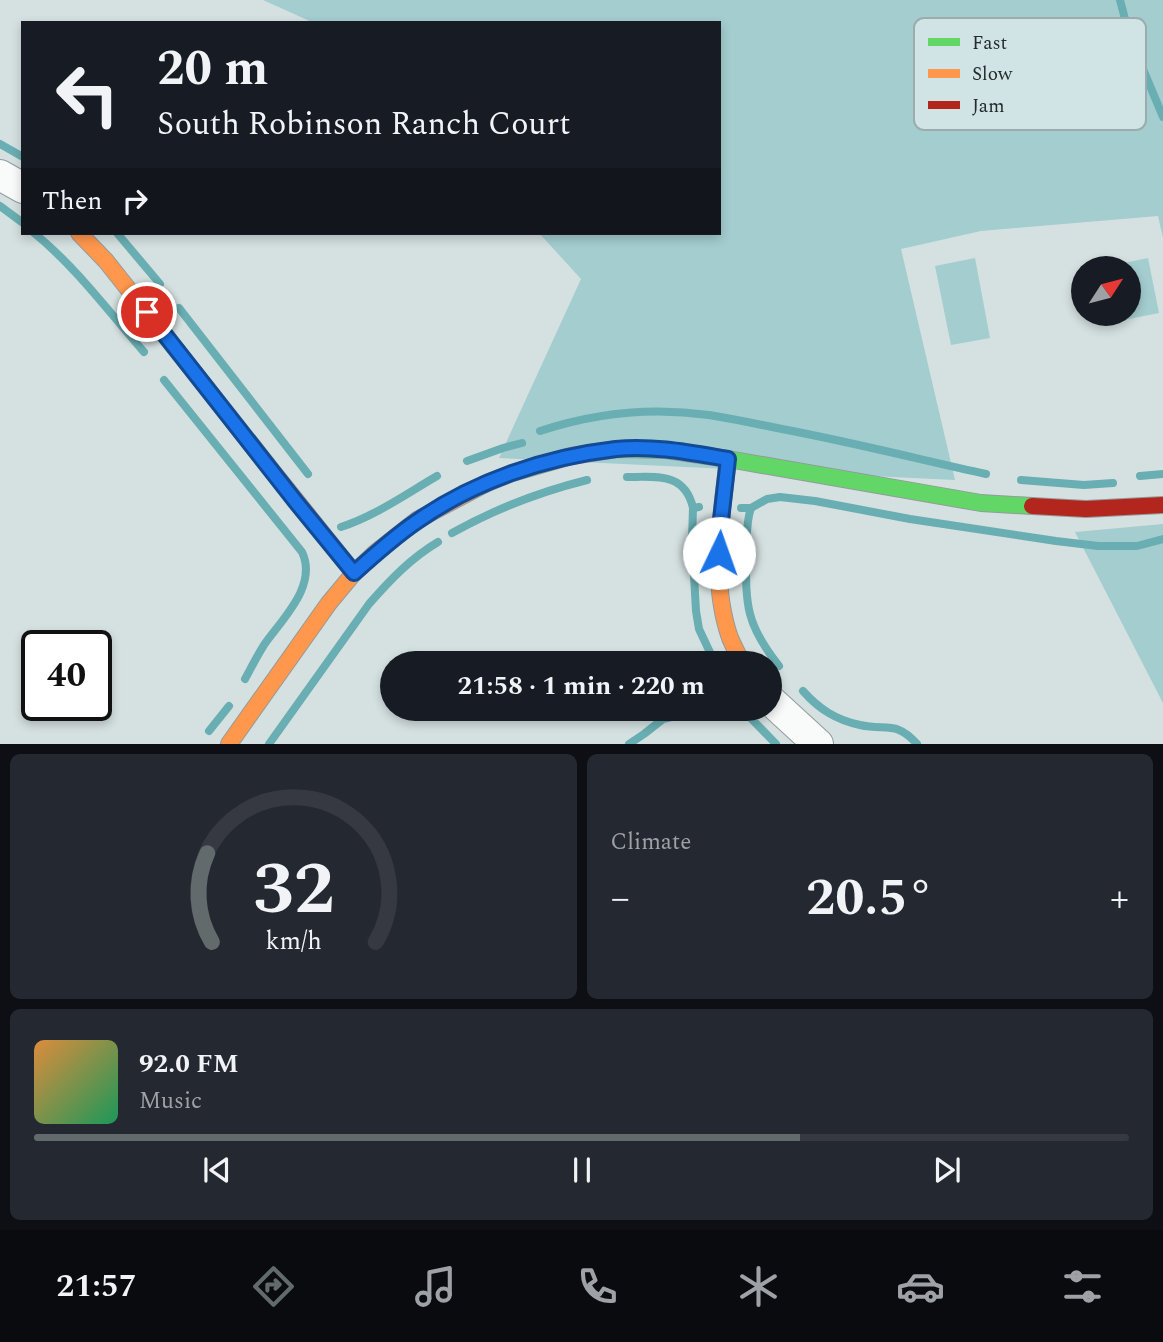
<!DOCTYPE html>
<html lang="en">
<head>
<meta charset="utf-8">
<style>
  :root { --surface:#171b24; --page:#242831; --text:#f1f3f6; --muted:#9ea1a6; --line:#363941; --accent:#626a6b }
  body { margin:0; font-family:Spectral,serif; background:var(--page); color:var(--text); height:100vh; display:flex; flex-direction:column; font-size:26px; white-space:nowrap }
  * { box-sizing:border-box; margin:0 }
  p { font-size:23px; color:var(--muted) }
  .icon { flex:none; width:38px; height:38px; fill:none; stroke:currentColor; stroke-width:2; stroke-linecap:round; stroke-linejoin:round }
  .map { position:relative; height:744px; overflow:hidden }
  .sheet { display:flex; flex-direction:column; gap:10px; padding:10px; background:#0d0f14; flex:1 }
  .sheet>* { flex:none }
  .guide { position:absolute; left:21px; top:21px; width:700px; height:214px; border-radius:0px; box-shadow:0 4px 10px #0003; background:#171b24; color:var(--text); overflow:hidden }
  .needle { width:46px; rotate:54deg }
  .controls { position:absolute; left:1071px; top:256px; display:grid; gap:14px }
  .controls a { display:grid; place-items:center; width:70px; height:70px; border-radius:50%; background:var(--surface); box-shadow:0 4px 10px #0003; font-size:35px }
  .speed { position:absolute; left:21px; top:630px; display:flex; gap:14px; font-size:35px; font-weight:700; text-align:center }
  .speed>* { display:grid; place-content:center; width:91px; height:91px; border-radius:50%; background:var(--surface); box-shadow:0 4px 10px #0003; line-height:1 }
  .speed .limit { border:4px solid #111; border-radius:10px; background:#fff; color:#111 }
  .pin { position:absolute; display:grid; place-items:center; width:60px; height:60px; color:#fff; margin:-30px; border:4px solid #fff; border-radius:50%; box-shadow:0 2px 7px #0007 }
  .me { position:absolute; width:77px; margin:-38px; rotate:3deg; stroke-linejoin:round; filter:drop-shadow(0 0 5px #0008) }
  .turn { display:flex; align-items:center; gap:24px; height:147px; padding:0 21px; font-size:32px }
  .turn .icon { width:91px; height:91px; stroke-width:2.5 }
  .turn b { display:block; font-size:49px; line-height:60px }
  .then { display:flex; align-items:center; height:66px; padding:0 21px; background:#0003; gap:14px; font-size:26px }
  .big { font-size:52px; font-weight:700; line-height:1.1 }
  .sheet .tile { flex:1; display:flex; flex-direction:column; justify-content:center; gap:10px; min-width:0; padding:0 24px; border-radius:10px; background:var(--page) }
  .sheet .dial { align-items:center; gap:0 }
  .dial svg { height:182px; overflow:visible; fill:none; stroke:var(--line); stroke-width:7; stroke-linecap:round; text-anchor:middle }
  .dial text { fill:var(--text); stroke:none }
  .song { display:flex; align-items:center; gap:21px }
  .cover { width:84px; height:84px; border-radius:10px; background:linear-gradient(135deg,hsl(30 70% 55%),hsl(150 70% 35%)) }
  .played { height:7px; border-radius:4px; background:linear-gradient(90deg,var(--accent) 70%,var(--line) 70%) }
  .keys { display:flex; justify-content:space-around; direction:ltr }
  .heat { display:flex; justify-content:space-between; align-items:center; font-size:38px; direction:ltr }
  .sheet .tiles { flex:1; display:grid; gap:10px; grid-template-columns:1fr 1fr }
  .tile:last-child { grid-column:span 2 }
  .trip { position:absolute; left:380px; top:651px; width:402px; height:70px; border-radius:35px; background:var(--surface); box-shadow:0 4px 10px #0003; font-weight:700; line-height:70px; text-align:center }
  .menu { display:flex; height:112px; justify-content:space-around; align-items:center; background:#090b0e; color:var(--muted) }
  .menu .icon { width:49px; height:49px }
  .menu .selected { color:var(--accent) }
  .menu b { font-size:32px; color:var(--text) }
  .map>svg:first-child { display:block }
</style>
</head>
<body>
<div class="map">
<svg width="1163" height="744" viewBox="0 0 1163 744">
  <rect width="100%" height="100%" fill="#d5e0e0"/>
  <!-- green -->
  <g fill="#a4cdcf">
    <path d="M 263,0 L 1163,0 L 1163,238 L 1158,216 L 981,231 L 901,249 L 955,480 L 499,458 L 581,279 L 539,233 L 719,233 L 719,23 L 314,23 Z"/>
    <path d="M 975,258 L 990,338 L 951,345 L 935,266 Z"/>
    <path d="M 1148,258 L 1159,313 L 1124,320 L 1123,313 L 1129,313 L 1129,268 L 1114,268 L 1114,265 Z"/>
    <path d="M 1163,524 L 1163,703 L 1075,532 Z"/>
  </g>
  <g fill="none" stroke-linecap="round" stroke-linejoin="round">
    <!-- stream -->
    <g stroke="#69aeb2" stroke-width="8">
      <path d="M 1120,0 L 1130,38 L 1163,117"/>
      <path d="M 0,144 L 23,157"/>
      <path d="M 0,206 L 23,223"/>
      <path d="M 34,233 C 75,266 109,312 144,352"/>
      <path d="M 117,233 L 160,284"/>
      <path d="M 179,308 L 308,474"/>
      <path d="M 164,380 L 302,552 C 318,586 282,619 264,645 C 257,656 251,668 245,679"/>
      <path d="M 540,431 C 594,413 652,407 709,415 C 733,419 758,424 782,429 C 851,442 918,459 986,474"/>
      <path d="M 467,461 L 503,448 L 522,443"/>
      <path d="M 1140,476 L 1163,474"/>
      <path d="M 627,477 C 656,477 685,472 693,508 L 699,507"/>
      <path d="M 1021,480 L 1084,485 L 1113,483"/>
      <path d="M 693,508 L 692,540 L 696,611 L 699,629 L 715,663"/>
      <path d="M 741,508 L 751,508 L 767,499 L 780,497 L 815,501 L 910,519 L 1056,541 L 1098,546 L 1137,546 L 1163,539"/>
      <path d="M 751,508 C 746,522 747,538 746,553 C 746,605 745,623 779,666"/>
      <path d="M 341,527 C 375,516 406,494 437,476"/>
      <path d="M 452,533 C 495,509 539,492 587,480"/>
      <path d="M 803,691 C 819,709 836,720 860,725 C 886,731 896,720 917,744"/>
      <path d="M 742,709 L 776,744"/>
      <path d="M 209,731 L 229,706"/>
      <path d="M 269,744 L 369,604 C 390,580 411,558 438,542"/>
      <path d="M 629,744 L 644,734 L 663,719 L 705,709"/>
    </g>
    <defs>
      <g id="street">
        <path d="M 0,175 L 23,188"/>
        <path d="M 770,700 L 818,744"/>
      </g>
      <path id="fast" d="M 485,484 L 512,473 L 571,456 L 617,449 L 666,450 L 728,459 L 981,503 L 1032,506"/>
      <g id="slow">
        <path d="M 79,233 L 106,261 L 266,463"/>
        <path d="M 728,459 C 721,518 710,581 730,638 C 734,647 738,655 742,663"/>
        <path d="M 229,744 L 329,603 L 354,573 L 375,553 L 417,520 L 485,484"/>
      </g>
      <g id="jam">
        <path d="M 266,463 L 354,573"/>
        <path d="M 1032,506 L 1086,509 L 1163,505"/>
      </g>
    </defs>
    <!-- street casing -->
    <use href="#street" stroke="#939b9c" stroke-width="32"/>
    <!-- fast casing -->
    <use href="#fast" stroke="#939b9c" stroke-width="18"/>
    <!-- slow casing -->
    <use href="#slow" stroke="#939b9c" stroke-width="18"/>
    <!-- jam casing -->
    <use href="#jam" stroke="#939b9c" stroke-width="18"/>
    <!-- street -->
    <use href="#street" stroke="#f9fafa" stroke-width="30"/>
    <!-- fast -->
    <use href="#fast" stroke="#63d668" stroke-width="16"/>
    <!-- slow -->
    <use href="#slow" stroke="#ff974d" stroke-width="16"/>
    <!-- jam -->
    <use href="#jam" stroke="#b3261e" stroke-width="16"/>
  </g>
  <g fill="none" stroke-linecap="round" stroke-linejoin="round">
    <defs>
      <path id="route" d="M 147,312 L 296,502 L 354,573 C 374,555 394,537 416,522 C 474,481 546,457 616,449 C 653,445 692,453 728,459 L 721,520 L 719,553"/>
    </defs>
    <!-- route casing -->
    <use href="#route" stroke="#114b97" stroke-width="18"/>
    <!-- route -->
    <use href="#route" stroke="#1a73e8" stroke-width="12"/>
  </g>
  <!-- legend -->
  <rect x="914" y="18" width="232" height="112" rx="10" fill="#d0e4e5" stroke="#9cacae" stroke-width="2"/>
  <rect x="928" y="38" width="32" height="8" fill="#63d668"/>
  <rect x="928" y="69" width="32" height="9" fill="#ff974d"/>
  <rect x="928" y="101" width="32" height="8" fill="#b3261e"/>
  <g font-size="19" fill="#242b2c">
    <text x="972" y="49">Fast</text>
    <text x="972" y="80">Slow</text>
    <text x="972" y="112">Jam</text>
  </g>
</svg>
<div class="controls">
<a><svg class="needle" viewBox="-14 -14 28 28"><path d="M0-13l5 13h-10z" fill="#e53935"/><path d="M0 13l5-13h-10z" fill="#9ea1a6"/></svg></a>
</div>
<div class="speed"><div class="limit">40</div></div>
<div class="pin" style="left:147px;top:312px;background:#d93025"><svg class="icon" aria-label="arrive" viewBox="0 0 24 24"><path d="M6 21V4h12l-3 4 3 4H6"/></svg></div>
<svg class="me" style="left:719px;top:553px" viewBox="-20 -20 40 40"><circle r="19" fill="#fff"/><path d="M0-13L10 11 0 6-10 11z" fill="#1a73e8"/></svg>
<div class="trip">21:58 · 1 min · 220 m</div>
<div class="guide">
<div class="turn"><svg class="icon" aria-label="left" viewBox="0 0 24 24"><path d="M17 20v-9H6M10 6l-5 5 5 5"/></svg><div><b>20 m</b>South Robinson Ranch Court</div></div>
<div class="then">Then<svg class="icon" aria-label="right" viewBox="0 0 24 24"><path d="M7 20v-9h11M14 6l5 5-5 5"/></svg></div>
</div>
</div>
<section class="sheet">
<div class="tiles">
<div class="tile dial"><svg viewBox="0 0 100 80">
<path d="M14 69A42 42 0 1 1 86 69"/>
<path d="M14 69A42 42 0 0 1 12 30" stroke="#626a6b"/>
<text x="50" y="56" font-size="32" font-weight="700">32</text>
<text x="50" y="72" font-size="11">km/h</text>
</svg></div>
<div class="tile"><p>Climate</p>
<div class="heat"><a>−</a><b class="big">20.5°</b><a>+</a></div>
</div>
<div class="tile">
<div class="song"><i class="cover"></i><div><b>92.0 FM</b><p>Music</p></div></div>
<div class="played"></div>
<div class="keys"><svg class="icon" aria-label="previous" viewBox="0 0 24 24"><path d="M18 5L8 12l10 7zM5 5v14"/></svg><svg class="icon" aria-label="pause" viewBox="0 0 24 24"><path d="M8 5v14M16 5v14"/></svg><svg class="icon" aria-label="next" viewBox="0 0 24 24"><path d="M6 5l10 7-10 7zM19 5v14"/></svg></div>
</div>
</div>
</section>
<nav class="menu">
<b>21:57</b>
<svg class="icon selected" aria-label="directions" viewBox="0 0 24 24"><path d="M12 3l9 9-9 9-9-9zM9 14v-3h6M13 9l2 2-2 2"/></svg>
<svg class="icon" aria-label="music" viewBox="0 0 24 24"><path d="M9 18V5l10-2v13"/><circle cx="6" cy="18" r="3"/><circle cx="16" cy="16" r="3"/></svg>
<svg class="icon" aria-label="phone" viewBox="0 0 24 24"><path d="M5 4h4l2 5-3 2q2 4 5 5l2-3 5 2v4C11 20 4 13 5 4z"/></svg>
<svg class="icon" aria-label="climate" viewBox="0 0 24 24"><path d="M12 3v18M4 7l16 10M4 17L20 7"/></svg>
<svg class="icon" aria-label="car" viewBox="0 0 24 24"><path d="M5 17H2v-5l4-1 3-4h7l3 4 3 1v5h-3M9 17h6M6 11h13"/><circle cx="7" cy="17" r="2"/><circle cx="17" cy="17" r="2"/></svg>
<svg class="icon" aria-label="filters" viewBox="0 0 24 24"><path d="M4 7h16M4 17h16"/><circle cx="9" cy="7" r="2"/><circle cx="15" cy="17" r="2"/></svg>
</nav>
</body>
</html>
